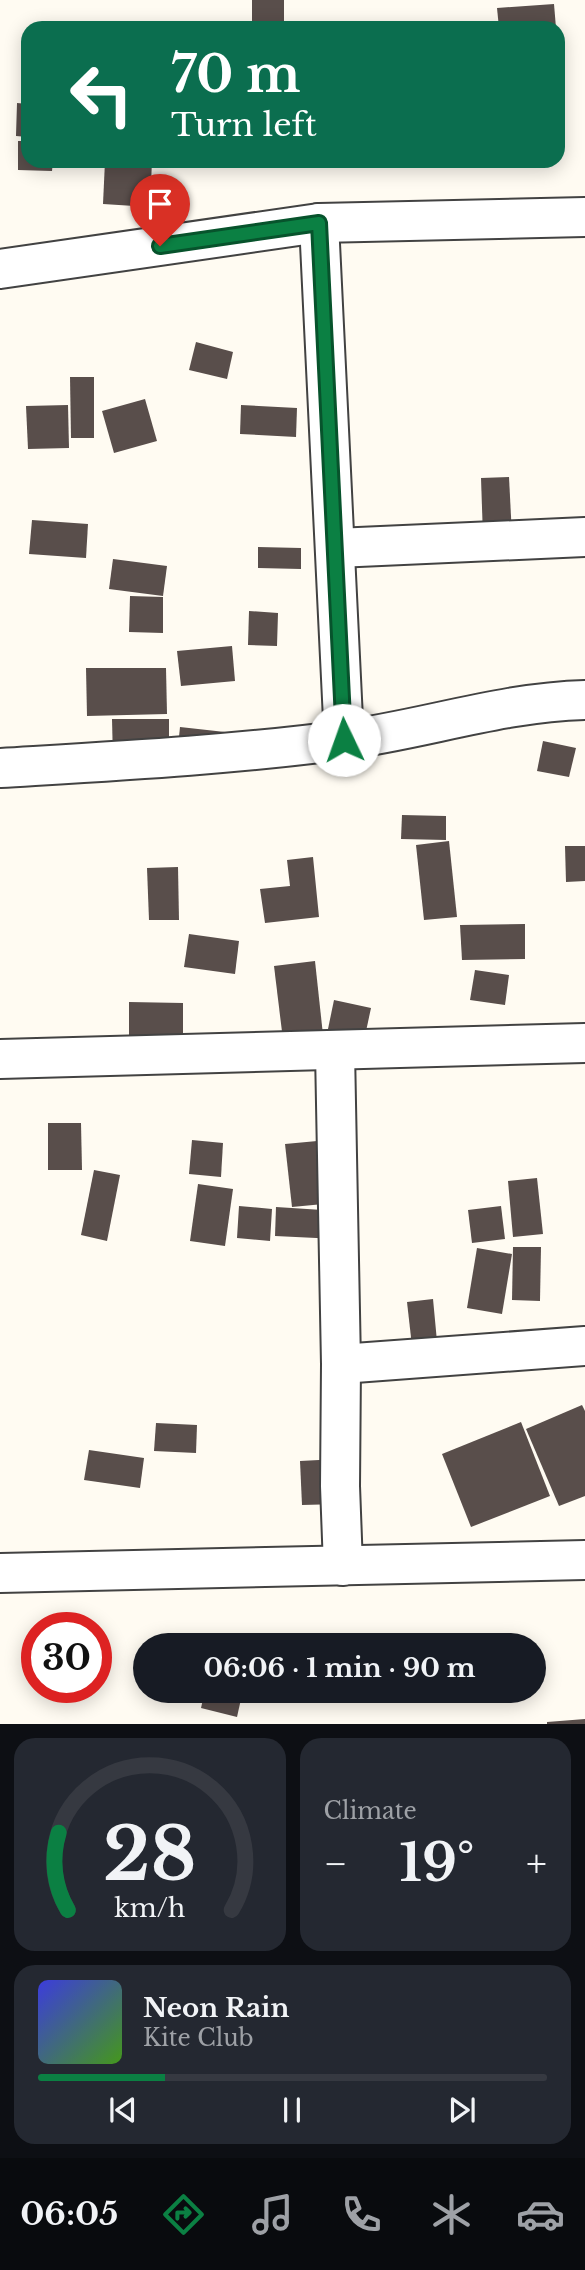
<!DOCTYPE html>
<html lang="en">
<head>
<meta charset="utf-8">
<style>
  :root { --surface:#171b24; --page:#242831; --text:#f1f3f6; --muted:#9ea1a6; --line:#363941; --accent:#0b8043 }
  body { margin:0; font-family:"Libre Baskerville",serif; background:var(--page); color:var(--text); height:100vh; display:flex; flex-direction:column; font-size:26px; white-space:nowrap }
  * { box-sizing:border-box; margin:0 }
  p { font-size:23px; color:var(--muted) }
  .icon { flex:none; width:38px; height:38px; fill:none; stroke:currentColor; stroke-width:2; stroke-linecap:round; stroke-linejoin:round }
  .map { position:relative; height:1724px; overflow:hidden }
  .side { display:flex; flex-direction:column; gap:14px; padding:14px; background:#0d0f14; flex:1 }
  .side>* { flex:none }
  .banner { position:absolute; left:21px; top:21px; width:544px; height:147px; border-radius:21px; box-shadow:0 4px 18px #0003; background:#0b6e4f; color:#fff; overflow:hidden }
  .speed { position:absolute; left:21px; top:1612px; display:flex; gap:14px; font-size:35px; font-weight:700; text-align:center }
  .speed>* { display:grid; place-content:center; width:91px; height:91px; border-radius:50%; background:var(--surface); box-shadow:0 4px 18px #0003; line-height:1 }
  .speed .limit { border:10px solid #d22; background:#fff; color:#111 }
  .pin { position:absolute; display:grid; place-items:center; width:60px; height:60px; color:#fff; margin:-72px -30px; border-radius:50% 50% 50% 0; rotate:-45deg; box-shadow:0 0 7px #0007 }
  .pin .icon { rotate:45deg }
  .me { position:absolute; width:77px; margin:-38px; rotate:357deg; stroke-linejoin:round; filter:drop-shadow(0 0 5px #0008) }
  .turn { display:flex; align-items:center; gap:24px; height:147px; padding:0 35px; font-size:32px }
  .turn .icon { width:91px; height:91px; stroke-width:2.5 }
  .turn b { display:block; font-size:49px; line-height:60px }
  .big { font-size:52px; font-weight:700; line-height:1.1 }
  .side .tile { flex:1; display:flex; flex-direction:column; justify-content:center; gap:10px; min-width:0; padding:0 24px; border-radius:21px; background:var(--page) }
  .side .dial { align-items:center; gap:0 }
  .dial svg { height:182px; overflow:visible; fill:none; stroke:var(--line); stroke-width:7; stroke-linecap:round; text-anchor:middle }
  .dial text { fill:var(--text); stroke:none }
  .song { display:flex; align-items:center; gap:21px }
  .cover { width:84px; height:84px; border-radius:10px; background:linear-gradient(135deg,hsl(240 70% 55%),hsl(100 70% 35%)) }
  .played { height:7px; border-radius:4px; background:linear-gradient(90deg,var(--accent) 25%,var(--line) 25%) }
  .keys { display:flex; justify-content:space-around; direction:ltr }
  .heat { display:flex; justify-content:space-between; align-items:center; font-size:38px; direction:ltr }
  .side .tiles { flex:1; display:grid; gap:14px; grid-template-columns:1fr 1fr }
  .tile:last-child { grid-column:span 2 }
  .trip { position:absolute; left:133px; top:1633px; width:413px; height:70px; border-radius:35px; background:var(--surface); box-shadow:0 4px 18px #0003; font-weight:700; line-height:70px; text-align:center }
  .dock { display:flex; height:112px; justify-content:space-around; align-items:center; background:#090b0e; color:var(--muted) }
  .dock .icon { width:49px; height:49px }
  .dock .on { color:var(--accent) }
  .dock b { font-size:32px; color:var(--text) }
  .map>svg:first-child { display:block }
</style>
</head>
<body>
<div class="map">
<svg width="585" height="1724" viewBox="0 0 585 1724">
  <rect width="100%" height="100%" fill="#fffbf2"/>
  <!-- building -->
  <g fill="#594e4b">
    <rect x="252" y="0" width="32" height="28"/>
    <path d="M 554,4 L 556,28 L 499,28 L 497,8 Z"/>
    <path d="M 401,23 L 423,24 L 423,28 L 400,28 Z"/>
    <path d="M 17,103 L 28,104 L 28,137 L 16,136 Z"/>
    <path d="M 18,141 L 28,141 L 28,161 L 53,161 L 52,171 L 18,170 Z"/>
    <path d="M 105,161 L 152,161 L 150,207 L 103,204 Z"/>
    <path d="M 196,342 L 233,352 L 227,379 L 189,370 Z"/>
    <path d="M 70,377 L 94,377 L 94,438 L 71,438 Z"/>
    <path d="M 145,399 L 157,441 L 114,453 L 102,411 Z"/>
    <path d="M 68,405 L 69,448 L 28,449 L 26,406 Z"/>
    <path d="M 241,405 L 297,408 L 296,437 L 240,434 Z"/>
    <path d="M 509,477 L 512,536 L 483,537 L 481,478 Z"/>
    <path d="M 32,520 L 88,524 L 86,558 L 29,554 Z"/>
    <path d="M 258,547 L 301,548 L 301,569 L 258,568 Z"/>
    <path d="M 113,559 L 167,566 L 163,596 L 109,589 Z"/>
    <path d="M 130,596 L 163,597 L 163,633 L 129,632 Z"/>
    <path d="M 249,611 L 278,613 L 277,646 L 248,645 Z"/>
    <path d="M 232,646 L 235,681 L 181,686 L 177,651 Z"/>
    <path d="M 86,668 L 166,668 L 167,714 L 87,716 Z"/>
    <path d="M 112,719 L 169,719 L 169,760 L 113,760 Z"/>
    <path d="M 180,727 L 225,732 L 221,763 L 177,757 Z"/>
    <path d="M 543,741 L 576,748 L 569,777 L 537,771 Z"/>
    <path d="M 402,815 L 446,816 L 446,840 L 401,839 Z"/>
    <path d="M 449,841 L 457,917 L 424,920 L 416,845 Z"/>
    <path d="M 565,846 L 585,846 L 585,881 L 566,882 Z"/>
    <path d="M 313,857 L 319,917 L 265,923 L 260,889 L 290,886 L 287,860 Z"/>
    <path d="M 178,867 L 179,920 L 149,920 L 147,868 Z"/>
    <path d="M 525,924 L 525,959 L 462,960 L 460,925 Z"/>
    <path d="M 189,934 L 239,941 L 235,974 L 184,967 Z"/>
    <path d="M 315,961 L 323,1035 L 283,1040 L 274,966 Z"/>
    <path d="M 475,970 L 509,975 L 505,1005 L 470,1000 Z"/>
    <path d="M 334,1000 L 371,1008 L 365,1036 L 328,1029 Z"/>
    <path d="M 129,1002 L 183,1003 L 183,1039 L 129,1038 Z"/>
    <path d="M 48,1123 L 81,1123 L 82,1170 L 48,1170 Z"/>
    <path d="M 192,1140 L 223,1143 L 221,1177 L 189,1174 Z"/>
    <path d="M 328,1140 L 334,1203 L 292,1207 L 285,1144 Z"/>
    <path d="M 94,1170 L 120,1175 L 107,1241 L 81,1235 Z"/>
    <path d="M 537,1178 L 543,1234 L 513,1237 L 508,1181 Z"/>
    <path d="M 198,1184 L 233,1189 L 225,1246 L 190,1241 Z"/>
    <path d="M 239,1206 L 272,1209 L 270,1241 L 237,1238 Z"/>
    <path d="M 501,1206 L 505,1239 L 472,1243 L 468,1210 Z"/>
    <path d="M 276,1207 L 338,1211 L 337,1239 L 275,1236 Z"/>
    <path d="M 513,1247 L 541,1247 L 540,1301 L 512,1300 Z"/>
    <path d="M 477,1248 L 512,1254 L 502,1314 L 467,1308 Z"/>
    <path d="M 433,1299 L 438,1352 L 413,1355 L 407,1302 Z"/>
    <path d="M 582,1405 L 585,1411 L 585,1496 L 559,1506 L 526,1429 Z"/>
    <path d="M 521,1422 L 550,1496 L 471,1527 L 442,1454 Z"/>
    <path d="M 156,1423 L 197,1425 L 196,1453 L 154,1451 Z"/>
    <path d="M 89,1450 L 144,1458 L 140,1488 L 84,1480 Z"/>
    <path d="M 338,1459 L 340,1504 L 302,1505 L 300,1461 Z"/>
    <path d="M 205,1690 L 243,1690 L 237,1717 L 201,1708 Z"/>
    <path d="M 585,1719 L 585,1724 L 547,1724 L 547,1722 Z"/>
  </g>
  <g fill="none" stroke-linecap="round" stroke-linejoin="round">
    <defs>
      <g id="street">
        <path d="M 319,223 L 344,740"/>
        <path d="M 0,269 L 319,223 L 585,217"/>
        <path d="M 336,548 L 585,537"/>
        <path d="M 0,768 C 115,761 230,755 344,740 C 425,729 503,702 585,700"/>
        <path d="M 335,1051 L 341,1364 L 340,1486 L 343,1566"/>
        <path d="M 0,1059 L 585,1043"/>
        <path d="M 341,1364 L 585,1346"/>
        <path d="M 0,1573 L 585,1560"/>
      </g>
    </defs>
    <!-- street casing -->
    <use href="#street" stroke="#424242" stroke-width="42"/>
    <!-- street -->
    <use href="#street" stroke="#fff" stroke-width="38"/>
  </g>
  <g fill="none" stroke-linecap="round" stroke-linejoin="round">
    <defs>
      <path id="route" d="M 160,246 L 319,223 L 344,740"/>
    </defs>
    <!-- route casing -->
    <use href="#route" stroke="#07532c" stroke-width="18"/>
    <!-- route -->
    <use href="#route" stroke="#0b8043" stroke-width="12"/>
  </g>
</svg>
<div class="speed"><div class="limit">30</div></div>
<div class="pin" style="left:160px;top:246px;background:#d93025"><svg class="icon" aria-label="arrive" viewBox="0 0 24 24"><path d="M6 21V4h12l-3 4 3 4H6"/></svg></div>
<svg class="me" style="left:344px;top:740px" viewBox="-20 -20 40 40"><circle r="19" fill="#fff"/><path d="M0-13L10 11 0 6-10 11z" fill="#0b8043"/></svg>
<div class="trip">06:06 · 1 min · 90 m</div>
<div class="banner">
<div class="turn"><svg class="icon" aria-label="left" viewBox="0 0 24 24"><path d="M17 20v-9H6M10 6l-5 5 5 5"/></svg><div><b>70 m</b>Turn left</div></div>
</div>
</div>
<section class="side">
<div class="tiles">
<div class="tile dial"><svg viewBox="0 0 100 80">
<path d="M14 69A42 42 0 1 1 86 69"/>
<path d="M14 69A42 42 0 0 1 10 35" stroke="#0b8043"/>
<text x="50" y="56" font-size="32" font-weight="700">28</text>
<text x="50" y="72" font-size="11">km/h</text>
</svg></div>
<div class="tile"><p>Climate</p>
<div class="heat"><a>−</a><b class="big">19°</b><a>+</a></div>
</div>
<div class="tile">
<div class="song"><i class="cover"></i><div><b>Neon Rain</b><p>Kite Club</p></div></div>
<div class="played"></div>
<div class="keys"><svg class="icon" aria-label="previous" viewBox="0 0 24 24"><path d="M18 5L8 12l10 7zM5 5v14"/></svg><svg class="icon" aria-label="pause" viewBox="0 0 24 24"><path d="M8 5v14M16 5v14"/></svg><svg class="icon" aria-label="next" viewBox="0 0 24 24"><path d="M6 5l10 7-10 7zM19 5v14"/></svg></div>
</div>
</div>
</section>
<nav class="dock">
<b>06:05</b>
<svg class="icon on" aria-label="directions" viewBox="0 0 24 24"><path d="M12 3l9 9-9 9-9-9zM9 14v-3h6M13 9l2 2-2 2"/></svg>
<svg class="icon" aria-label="music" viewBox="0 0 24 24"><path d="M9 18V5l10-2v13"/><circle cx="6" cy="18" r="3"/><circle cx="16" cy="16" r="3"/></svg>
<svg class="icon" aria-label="phone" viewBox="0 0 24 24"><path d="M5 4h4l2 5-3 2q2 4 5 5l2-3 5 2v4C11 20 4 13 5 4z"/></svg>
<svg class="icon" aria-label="climate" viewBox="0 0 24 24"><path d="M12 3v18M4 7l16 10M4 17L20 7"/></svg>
<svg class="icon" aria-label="car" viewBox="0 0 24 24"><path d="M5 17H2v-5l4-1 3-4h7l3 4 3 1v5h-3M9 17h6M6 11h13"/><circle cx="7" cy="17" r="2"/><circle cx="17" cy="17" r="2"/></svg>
</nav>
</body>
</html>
